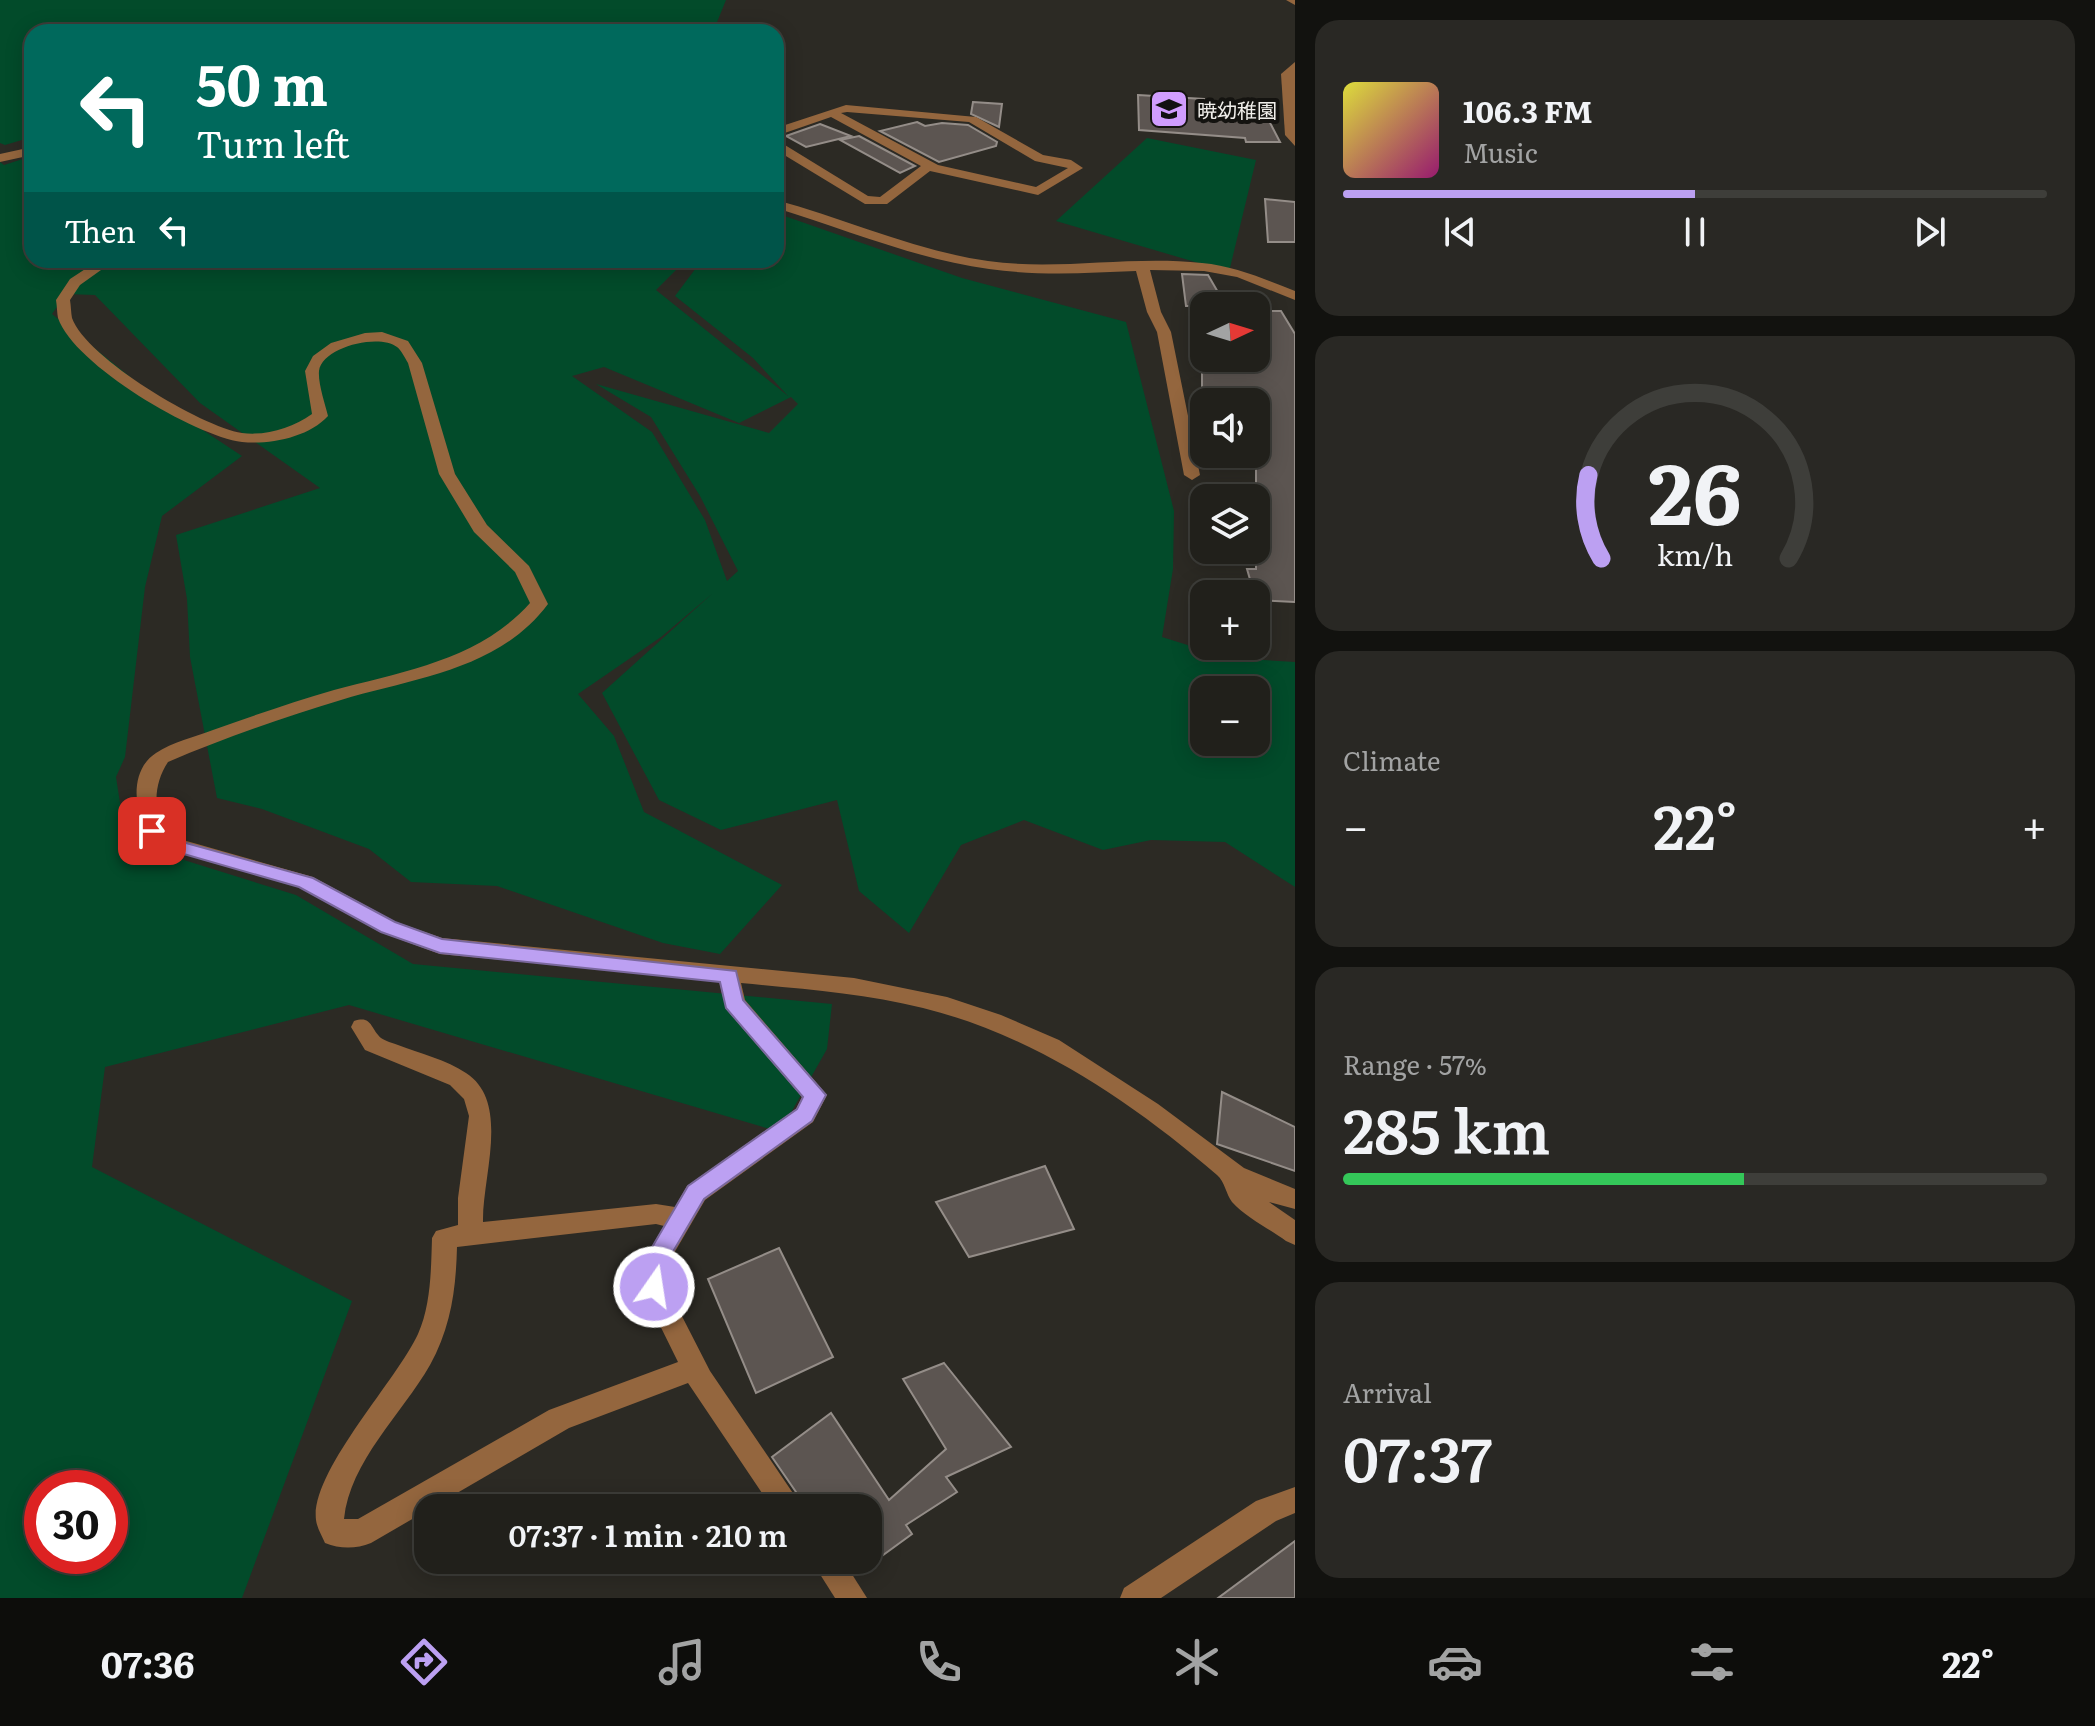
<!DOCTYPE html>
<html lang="en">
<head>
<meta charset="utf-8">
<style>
  :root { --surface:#21201b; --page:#292824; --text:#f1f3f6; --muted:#a2a3a3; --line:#3e3e3a; --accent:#bca0f2 }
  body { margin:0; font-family:Literata,"Noto Sans JP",serif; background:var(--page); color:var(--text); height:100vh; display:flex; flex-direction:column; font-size:30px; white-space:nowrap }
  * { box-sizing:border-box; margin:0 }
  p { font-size:26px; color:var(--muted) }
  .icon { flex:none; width:44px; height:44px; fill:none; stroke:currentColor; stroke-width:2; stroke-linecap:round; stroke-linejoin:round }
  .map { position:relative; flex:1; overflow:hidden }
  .drawer { display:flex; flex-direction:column; gap:20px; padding:20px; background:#12120f; width:800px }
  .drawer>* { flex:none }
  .hud { position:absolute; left:24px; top:24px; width:760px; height:244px; border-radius:24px; box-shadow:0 4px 20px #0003,0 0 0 2px var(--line); background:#00695c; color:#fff; overflow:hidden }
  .needle { width:52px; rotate:86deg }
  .tools { position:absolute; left:1190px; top:292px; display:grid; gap:16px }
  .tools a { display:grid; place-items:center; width:80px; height:80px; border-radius:16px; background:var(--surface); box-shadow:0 4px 20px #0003,0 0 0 2px var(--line); font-size:40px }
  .speed { position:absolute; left:24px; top:1470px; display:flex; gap:16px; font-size:40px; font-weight:700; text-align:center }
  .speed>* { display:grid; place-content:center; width:104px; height:104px; border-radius:50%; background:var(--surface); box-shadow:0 4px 20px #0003,0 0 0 2px var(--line); line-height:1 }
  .speed .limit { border:12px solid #d22; background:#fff; color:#111 }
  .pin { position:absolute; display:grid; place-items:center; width:68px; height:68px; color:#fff; margin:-34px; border-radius:16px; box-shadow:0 4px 12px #0006 }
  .me { position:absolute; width:88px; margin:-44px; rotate:13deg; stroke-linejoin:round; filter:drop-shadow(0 0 6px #0008) }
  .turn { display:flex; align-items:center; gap:28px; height:168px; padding:0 40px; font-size:36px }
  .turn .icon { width:104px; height:104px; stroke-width:2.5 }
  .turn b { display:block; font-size:56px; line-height:68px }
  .then { display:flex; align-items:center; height:76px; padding:0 40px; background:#0003; gap:16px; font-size:30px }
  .big { font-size:60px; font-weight:600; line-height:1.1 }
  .drawer .card { flex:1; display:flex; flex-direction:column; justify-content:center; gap:12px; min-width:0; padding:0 28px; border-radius:24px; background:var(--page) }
  .drawer .dial { align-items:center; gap:0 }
  .dial svg { height:208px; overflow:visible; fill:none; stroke:var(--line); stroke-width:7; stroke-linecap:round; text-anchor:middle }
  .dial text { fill:var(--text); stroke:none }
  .song { display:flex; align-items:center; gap:24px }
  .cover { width:96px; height:96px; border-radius:12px; background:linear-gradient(135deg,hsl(60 70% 55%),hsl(320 70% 35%)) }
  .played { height:8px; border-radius:4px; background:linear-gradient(90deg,var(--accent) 50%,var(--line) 50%) }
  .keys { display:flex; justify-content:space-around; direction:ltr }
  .heat { display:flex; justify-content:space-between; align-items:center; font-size:44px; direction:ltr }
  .charge { height:12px; border-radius:6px; background:linear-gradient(90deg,#34c759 57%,var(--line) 0) }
  .trip { position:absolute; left:414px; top:1494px; width:468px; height:80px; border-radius:24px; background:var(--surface); box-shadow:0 4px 20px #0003,0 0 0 2px var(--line); font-weight:600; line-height:80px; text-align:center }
  .dock { display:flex; height:128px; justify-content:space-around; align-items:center; background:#0d0d0b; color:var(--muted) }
  .dock .icon { width:56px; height:56px }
  .dock .active { color:var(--accent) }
  .dock b { font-size:36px; color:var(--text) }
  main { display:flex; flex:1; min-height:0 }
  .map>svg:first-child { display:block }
</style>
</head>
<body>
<main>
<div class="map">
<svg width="1295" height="1598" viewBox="0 0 1295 1598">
  <rect width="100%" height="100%" fill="#2c2a24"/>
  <!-- green -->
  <g fill="#024b2a" fill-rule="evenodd">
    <path d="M 0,0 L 726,0 L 713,32 L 32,32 L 32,137 L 5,145 L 0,143 Z"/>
    <path d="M 1147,138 L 1256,160 L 1229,272 L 1056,221 Z"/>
    <path d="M 32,156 L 32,260 L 686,260 L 656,290 L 788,396 L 753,358 L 675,296 L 702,260 L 776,260 L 776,213 L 962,278 L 1126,322 L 1174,511 L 1173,569 L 1162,637 L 1229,658 L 1295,662 L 1295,887 L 1225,842 L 1151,840 L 1103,850 L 1024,820 L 961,845 L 909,933 L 859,891 L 837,800 L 721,830 L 659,800 L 602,693 L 713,593 L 661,637 L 578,694 L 614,736 L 644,812 L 782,885 L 720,954 L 663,943 L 497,886 L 411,882 L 369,849 L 262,809 L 217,798 L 190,657 L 187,599 L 176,535 L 320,488 L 200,403 L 95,295 L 66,294 L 52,314 L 165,405 L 242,456 L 162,516 L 145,587 L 125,757 L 116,777 L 125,835 L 155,851 L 296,895 L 413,964 L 832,1004 L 827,1049 L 780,1132 L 349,1005 L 105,1067 L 92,1167 L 352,1301 L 242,1598 L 0,1598 L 0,162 L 4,165 ZM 604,367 L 739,423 L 791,397 L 798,404 L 769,433 L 596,384 L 651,417 L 700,496 L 738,571 L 727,581 L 705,520 L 652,432 L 572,376 ZM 1204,690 L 1256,690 L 1256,742 L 1204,742 ZM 42,1488 L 110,1488 L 110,1556 L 42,1556 Z"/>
  </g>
  <!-- building -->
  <g fill="#5c5551" stroke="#948d88" stroke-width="2">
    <path d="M 1138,95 L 1204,99 L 1205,112 L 1266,115 L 1280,142 L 1246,142 L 1245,138 L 1139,130 Z"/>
    <path d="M 973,102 L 1002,104 L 999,127 L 971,114 Z"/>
    <path d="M 917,122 L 925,126 L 942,123 L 968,125 L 997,142 L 996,146 L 939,162 L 880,131 Z"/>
    <path d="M 820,124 L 851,136 L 806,147 L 786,136 Z"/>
    <path d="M 859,136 L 915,166 L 900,173 L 840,140 Z"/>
    <path d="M 1265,199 L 1295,202 L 1295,242 L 1268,242 Z"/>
    <path d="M 1182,274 L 1208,275 L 1226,306 L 1186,306 Z"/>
    <path d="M 1256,311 L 1281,311 L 1295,334 L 1295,602 L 1256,600 L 1247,569 L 1256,569 L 1256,402 L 1202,402 L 1202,358 L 1256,358 Z"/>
    <path d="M 1222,1092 L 1295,1127 L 1295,1171 L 1217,1144 Z"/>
    <path d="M 1045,1166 L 1074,1229 L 969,1257 L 936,1202 Z"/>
    <path d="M 779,1248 L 833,1357 L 756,1393 L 708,1279 Z"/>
    <path d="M 944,1363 L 1011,1447 L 946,1477 L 957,1492 L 906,1525 L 912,1534 L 868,1566 L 868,1508 L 807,1508 L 772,1457 L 831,1413 L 889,1500 L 946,1449 L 903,1379 Z"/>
    <path d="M 1295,1541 L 1295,1598 L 1218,1598 Z"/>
  </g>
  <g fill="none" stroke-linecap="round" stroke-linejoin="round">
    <!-- minor -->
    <g fill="#94663e" fill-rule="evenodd">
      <path d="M 1286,0 L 1295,0 L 1295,5 Z"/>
      <path d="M 1295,62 L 1295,146 L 1285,135 L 1281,74 Z"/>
      <path d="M 846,105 L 976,117 L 1043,155 L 1071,160 L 1083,168 L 1038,195 L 930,171 L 887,204 L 865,204 L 776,150 L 776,141 L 780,142 L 868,196 L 880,197 L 921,166 L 831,117 L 776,136 L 776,128 ZM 847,112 L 969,122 L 1035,161 L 1068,168 L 1036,187 L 938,165 L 841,113 Z"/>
      <path d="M 32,147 L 32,155 L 0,162 L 0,154 Z"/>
      <path d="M 776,200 C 846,219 916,251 988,261 C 1059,271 1130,255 1202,263 C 1235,266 1264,279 1295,291 L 1295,300 L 1237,277 L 1204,271 L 1150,270 L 1161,312 L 1171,332 L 1200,475 L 1192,480 L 1184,475 L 1157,332 L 1147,312 L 1136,271 C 1087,273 1039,276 989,269 C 919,260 844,229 776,208 Z"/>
      <path d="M 99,260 L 115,260 L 80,285 L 70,300 C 71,306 71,313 72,318 C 86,358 202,427 242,433 C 267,436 292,428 312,414 L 305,371 L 313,356 L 331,343 L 365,333 L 382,332 L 408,341 L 422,363 L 455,474 L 487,525 L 529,566 L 548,604 C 499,670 414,678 341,700 C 282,718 224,738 168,762 C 153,784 152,815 169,836 L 313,877 L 396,922 L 442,938 L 854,978 L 947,997 L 1001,1015 L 1059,1040 L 1158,1104 L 1244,1168 L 1295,1189 L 1295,1209 L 1269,1202 L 1295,1220 L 1295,1245 L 1286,1241 C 1270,1229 1245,1217 1232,1202 C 1226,1194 1225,1182 1217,1175 C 1132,1102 1033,1035 923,1008 C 863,993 802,989 741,983 L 745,1000 L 827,1095 L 813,1122 L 705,1200 L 666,1267 L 667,1287 L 710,1371 L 803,1508 L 772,1508 L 688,1383 L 569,1428 L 371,1543 C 356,1549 340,1549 325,1543 C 322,1536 317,1528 316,1520 C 310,1472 397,1380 418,1334 C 431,1305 431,1270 432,1238 L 436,1231 L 458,1225 L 458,1198 L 469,1116 L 464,1099 L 450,1085 L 365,1050 L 351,1027 L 354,1021 C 372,1015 370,1028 381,1038 C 385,1041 393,1043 398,1045 C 419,1053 447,1060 466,1073 C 511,1102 482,1177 483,1222 L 656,1204 L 675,1207 L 687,1186 L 796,1109 L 802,1097 L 726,1009 L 719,981 L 440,954 L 380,932 L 299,887 L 155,846 C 136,823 125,773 156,753 C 172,742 195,737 213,730 C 252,716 293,702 334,690 C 404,671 479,660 530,603 L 515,572 L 474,532 L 439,474 L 408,363 C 405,358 401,350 397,347 C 379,333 322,347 319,371 C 318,384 325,403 328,416 C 309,437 270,445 242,442 C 195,436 74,365 58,318 C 57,313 57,306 56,300 L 70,279 ZM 656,1224 L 664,1226 L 640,1266 L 641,1287 L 678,1362 L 549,1410 L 358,1519 L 344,1519 C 350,1461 402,1414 430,1365 C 451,1327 456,1289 457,1247 Z"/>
      <path d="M 1295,1487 L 1295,1513 L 1276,1521 L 1161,1598 L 1120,1598 L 1124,1588 L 1256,1501 Z"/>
      <path d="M 811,1560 L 843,1560 L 867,1598 L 835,1598 Z"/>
    </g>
  </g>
  <!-- route -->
  <path fill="#bca0f2" stroke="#7a689d" stroke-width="2" d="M 152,825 L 169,837 L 186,843 L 313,878 L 395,922 L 442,939 L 736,971 L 743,1000 L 826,1095 L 812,1121 L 704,1199 L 664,1267 L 666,1287 L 662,1294 L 654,1297 L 645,1294 L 641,1266 L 688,1186 L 797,1109 L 803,1097 L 726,1008 L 720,982 L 440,953 L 381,932 L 299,887 L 156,846 L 143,831 Z"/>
  <!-- icons -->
  <defs>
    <symbol id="school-square" viewBox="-11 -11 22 22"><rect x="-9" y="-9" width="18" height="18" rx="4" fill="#d09dfe" stroke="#141310"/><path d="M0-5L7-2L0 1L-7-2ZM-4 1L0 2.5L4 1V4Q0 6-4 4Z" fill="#111"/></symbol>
  </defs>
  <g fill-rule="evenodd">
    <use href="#school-square" x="1147" y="87" width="44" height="44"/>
  </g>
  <g text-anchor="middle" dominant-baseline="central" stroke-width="8" stroke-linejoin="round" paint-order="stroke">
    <!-- far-poi labels -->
    <g font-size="20" fill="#f1efeb" stroke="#141310" text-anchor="start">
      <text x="1197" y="109">暁幼稚園</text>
    </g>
  </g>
</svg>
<div class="tools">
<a><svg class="needle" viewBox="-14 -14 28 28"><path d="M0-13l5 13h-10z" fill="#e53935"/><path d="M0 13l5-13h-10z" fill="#a2a3a3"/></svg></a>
<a><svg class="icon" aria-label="sound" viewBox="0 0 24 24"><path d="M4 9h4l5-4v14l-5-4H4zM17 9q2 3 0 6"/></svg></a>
<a><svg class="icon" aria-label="layers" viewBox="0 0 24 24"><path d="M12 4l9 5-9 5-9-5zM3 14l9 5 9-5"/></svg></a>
<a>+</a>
<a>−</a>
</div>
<div class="speed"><div class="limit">30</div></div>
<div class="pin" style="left:152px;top:831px;background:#d93025"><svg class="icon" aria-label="arrive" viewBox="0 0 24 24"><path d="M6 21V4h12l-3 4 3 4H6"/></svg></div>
<svg class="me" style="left:654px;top:1287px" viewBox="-20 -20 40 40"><circle r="17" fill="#bca0f2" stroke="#fff" stroke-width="3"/><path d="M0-11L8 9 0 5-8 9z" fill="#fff"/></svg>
<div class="trip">07:37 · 1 min · 210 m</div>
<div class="hud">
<div class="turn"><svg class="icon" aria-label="left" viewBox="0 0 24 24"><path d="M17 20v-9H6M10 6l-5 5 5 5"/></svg><div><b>50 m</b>Turn left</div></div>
<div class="then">Then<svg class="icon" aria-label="left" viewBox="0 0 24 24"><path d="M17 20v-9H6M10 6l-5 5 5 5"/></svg></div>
</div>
</div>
<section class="drawer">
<div class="card">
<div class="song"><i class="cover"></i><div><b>106.3 FM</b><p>Music</p></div></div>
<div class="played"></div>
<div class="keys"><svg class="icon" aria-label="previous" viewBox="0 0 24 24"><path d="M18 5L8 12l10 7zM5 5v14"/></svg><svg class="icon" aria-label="pause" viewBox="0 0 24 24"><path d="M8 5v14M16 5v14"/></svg><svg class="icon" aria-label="next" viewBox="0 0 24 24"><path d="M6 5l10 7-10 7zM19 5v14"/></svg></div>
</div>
<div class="card dial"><svg viewBox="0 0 100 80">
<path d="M14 69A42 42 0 1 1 86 69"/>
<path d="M14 69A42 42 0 0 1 9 37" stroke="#bca0f2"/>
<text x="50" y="56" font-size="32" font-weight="700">26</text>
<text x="50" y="72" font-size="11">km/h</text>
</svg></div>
<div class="card"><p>Climate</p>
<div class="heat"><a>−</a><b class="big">22°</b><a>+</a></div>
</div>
<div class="card"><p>Range · 57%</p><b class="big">285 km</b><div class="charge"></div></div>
<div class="card"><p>Arrival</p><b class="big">07:37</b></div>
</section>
</main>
<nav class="dock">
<b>07:36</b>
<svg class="icon active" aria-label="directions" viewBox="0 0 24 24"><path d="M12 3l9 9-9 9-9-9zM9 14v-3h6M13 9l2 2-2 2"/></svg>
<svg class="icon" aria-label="music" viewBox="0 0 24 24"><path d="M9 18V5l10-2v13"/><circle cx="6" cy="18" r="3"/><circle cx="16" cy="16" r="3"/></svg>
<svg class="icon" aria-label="phone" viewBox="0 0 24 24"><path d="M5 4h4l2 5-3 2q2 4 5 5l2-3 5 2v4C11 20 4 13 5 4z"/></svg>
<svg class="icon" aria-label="climate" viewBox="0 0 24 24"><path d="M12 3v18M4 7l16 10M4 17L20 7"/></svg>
<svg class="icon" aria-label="car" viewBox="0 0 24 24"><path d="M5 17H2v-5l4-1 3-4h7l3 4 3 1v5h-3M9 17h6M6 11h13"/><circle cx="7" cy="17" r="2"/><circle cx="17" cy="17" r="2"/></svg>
<svg class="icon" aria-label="filters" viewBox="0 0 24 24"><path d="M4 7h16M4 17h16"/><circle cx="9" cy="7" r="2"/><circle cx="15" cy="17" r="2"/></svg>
<b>22°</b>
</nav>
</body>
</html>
